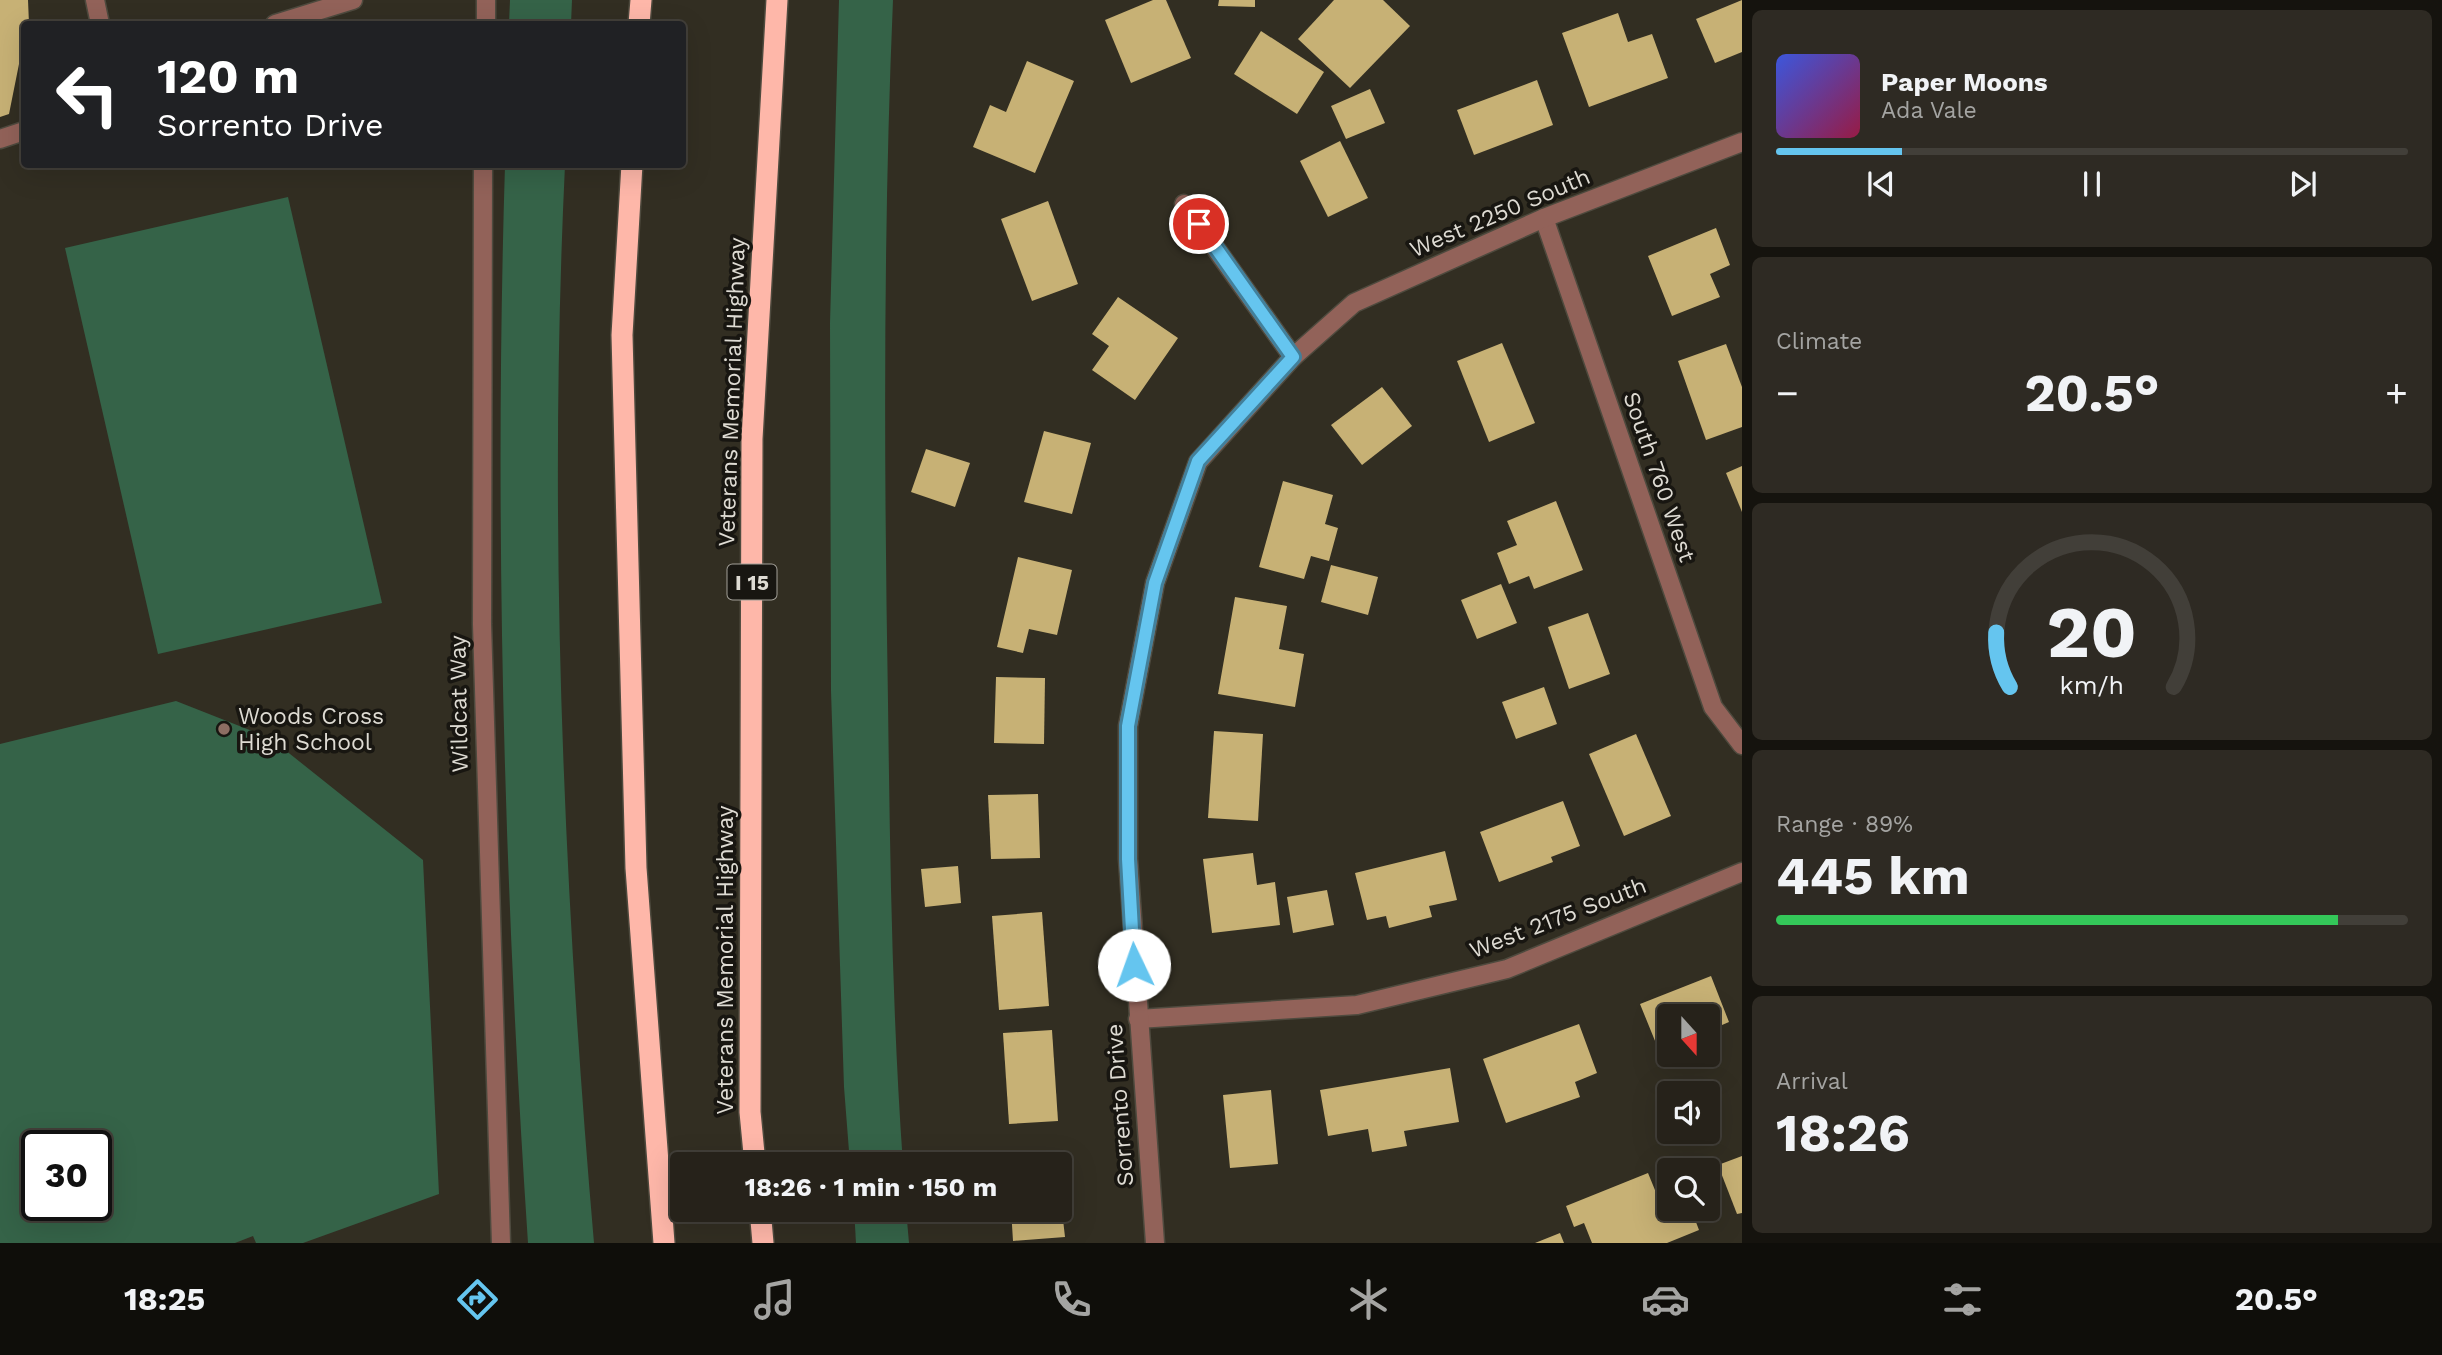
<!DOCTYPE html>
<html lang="en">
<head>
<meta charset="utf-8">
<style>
  :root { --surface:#26221a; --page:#2e2a23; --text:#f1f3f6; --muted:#a4a4a2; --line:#423f39; --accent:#65c5ef }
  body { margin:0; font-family:"Work Sans",sans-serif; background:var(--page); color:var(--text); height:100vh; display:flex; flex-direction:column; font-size:26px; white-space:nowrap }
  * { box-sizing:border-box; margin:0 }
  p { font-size:23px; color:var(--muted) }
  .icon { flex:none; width:38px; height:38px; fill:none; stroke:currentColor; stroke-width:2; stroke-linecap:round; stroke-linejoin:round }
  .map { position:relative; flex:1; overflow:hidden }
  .drawer { display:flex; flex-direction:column; gap:10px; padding:10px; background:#15130e; width:700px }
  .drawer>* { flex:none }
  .guide { position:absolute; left:21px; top:21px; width:665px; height:147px; border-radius:7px; box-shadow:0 7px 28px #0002,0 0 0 2px var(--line); background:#202124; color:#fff; overflow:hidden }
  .needle { width:46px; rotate:159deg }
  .controls { position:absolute; left:1657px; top:1004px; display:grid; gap:14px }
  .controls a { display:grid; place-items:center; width:63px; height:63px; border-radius:7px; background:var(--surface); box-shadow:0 7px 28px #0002,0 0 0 2px var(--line); font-size:35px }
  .speed { position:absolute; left:21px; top:1130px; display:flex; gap:14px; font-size:35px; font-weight:700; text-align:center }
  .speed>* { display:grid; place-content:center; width:91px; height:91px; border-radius:50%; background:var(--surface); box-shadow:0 7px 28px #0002,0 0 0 2px var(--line); line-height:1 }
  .speed .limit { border:4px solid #111; border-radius:10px; background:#fff; color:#111 }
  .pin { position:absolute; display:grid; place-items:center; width:60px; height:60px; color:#fff; margin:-30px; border:4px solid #fff; border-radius:50%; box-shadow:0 2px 7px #0007 }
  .me { position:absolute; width:77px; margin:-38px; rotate:357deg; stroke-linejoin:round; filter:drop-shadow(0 0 5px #0008) }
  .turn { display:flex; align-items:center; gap:24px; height:147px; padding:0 21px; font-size:32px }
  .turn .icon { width:91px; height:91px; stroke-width:2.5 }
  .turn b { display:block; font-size:49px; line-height:60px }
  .big { font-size:52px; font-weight:700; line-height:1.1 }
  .drawer .card { flex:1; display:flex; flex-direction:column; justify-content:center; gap:10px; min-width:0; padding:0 24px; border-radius:10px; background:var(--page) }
  .drawer .dial { align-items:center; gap:0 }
  .dial svg { height:182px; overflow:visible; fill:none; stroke:var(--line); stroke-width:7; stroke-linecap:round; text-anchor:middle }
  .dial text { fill:var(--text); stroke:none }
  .song { display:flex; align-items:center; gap:21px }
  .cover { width:84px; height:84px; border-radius:10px; background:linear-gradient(135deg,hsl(230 70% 55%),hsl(340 70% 35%)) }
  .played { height:7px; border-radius:4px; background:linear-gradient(90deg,var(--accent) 20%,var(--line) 20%) }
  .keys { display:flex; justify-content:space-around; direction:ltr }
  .heat { display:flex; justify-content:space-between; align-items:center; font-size:38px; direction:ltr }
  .charge { height:10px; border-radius:5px; background:linear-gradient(90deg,#34c759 89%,var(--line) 0) }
  .trip { position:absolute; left:670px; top:1152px; width:402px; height:70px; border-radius:7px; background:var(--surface); box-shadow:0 7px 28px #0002,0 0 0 2px var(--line); font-weight:700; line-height:70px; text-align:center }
  .tabs { display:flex; height:112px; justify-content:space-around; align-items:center; background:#0f0e0a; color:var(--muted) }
  .tabs .icon { width:49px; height:49px }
  .tabs .on { color:var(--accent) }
  .tabs b { font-size:32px; color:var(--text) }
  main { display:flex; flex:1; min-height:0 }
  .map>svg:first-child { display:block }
</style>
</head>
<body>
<main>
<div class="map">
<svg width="1742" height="1243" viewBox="0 0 1742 1243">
  <rect width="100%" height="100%" fill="#322e22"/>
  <!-- grass -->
  <g fill="#356348" fill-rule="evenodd">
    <path d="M 510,0 L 572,0 L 571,24 L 509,24 Z"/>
    <path d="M 839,0 L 893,0 C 883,234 884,468 888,702 C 890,856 892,1010 903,1164 L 850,1164 L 844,1087 L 831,691 L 830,323 Z"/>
    <path d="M 505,165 L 565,165 C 548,523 563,885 594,1243 L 528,1243 C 504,884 494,524 505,165 Z"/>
    <path d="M 288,197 L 382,603 L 158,654 L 65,248 Z"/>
    <path d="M 176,701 L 270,738 L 423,860 L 439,1194 L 303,1243 L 256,1243 L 253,1236 L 235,1243 L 0,1243 L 0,744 ZM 96,1146 L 96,1206 L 37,1206 L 37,1146 Z"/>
    <path d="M 854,1209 L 906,1209 L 909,1243 L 856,1243 Z"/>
  </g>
  <!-- building -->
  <g fill="#c7b175">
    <path d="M 0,0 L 28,0 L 29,24 L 24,24 L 24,64 L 19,64 L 9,114 L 0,117 Z"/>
    <path d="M 1153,0 L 1166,0 L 1191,58 L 1131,83 L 1105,20 Z"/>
    <path d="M 1219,0 L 1255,0 L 1255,7 L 1218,6 Z"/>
    <path d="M 1334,0 L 1383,0 L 1410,26 L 1350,88 L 1298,39 Z"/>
    <path d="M 1742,0 L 1742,52 L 1715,63 L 1696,19 Z"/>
    <path d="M 1618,13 L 1628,42 L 1652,34 L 1668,78 L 1589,107 L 1562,33 Z"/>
    <path d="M 1261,31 L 1324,72 L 1297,114 L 1234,74 Z"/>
    <path d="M 1027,61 L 1074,81 L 1035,173 L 973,147 L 990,105 L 1006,112 Z"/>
    <path d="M 1537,80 L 1553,125 L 1474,155 L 1457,110 Z"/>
    <path d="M 1370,89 L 1385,123 L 1346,139 L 1331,106 Z"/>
    <path d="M 1340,141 L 1368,198 L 1328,217 L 1300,161 Z"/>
    <path d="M 1048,201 L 1078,284 L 1032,301 L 1001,219 Z"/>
    <path d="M 1716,228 L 1730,265 L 1710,274 L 1720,297 L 1672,316 L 1648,256 Z"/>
    <path d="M 1118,297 L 1178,338 L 1135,400 L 1092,370 L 1109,346 L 1092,334 Z"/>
    <path d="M 1502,343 L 1535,423 L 1489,442 L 1457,361 Z"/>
    <path d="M 1726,344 L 1742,387 L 1742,427 L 1706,440 L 1678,361 Z"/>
    <path d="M 1382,387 L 1412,426 L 1362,465 L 1331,425 Z"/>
    <path d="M 1044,431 L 1091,443 L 1072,514 L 1024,502 Z"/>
    <path d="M 926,449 L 970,463 L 955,507 L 911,492 Z"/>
    <path d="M 1742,466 L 1742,512 L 1726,473 Z"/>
    <path d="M 1283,481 L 1333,495 L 1325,524 L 1338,528 L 1329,561 L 1311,556 L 1304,579 L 1259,567 Z"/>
    <path d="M 1556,501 L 1583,570 L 1534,589 L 1529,576 L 1509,584 L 1497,553 L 1517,545 L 1507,521 Z"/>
    <path d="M 1018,557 L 1072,570 L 1057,635 L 1029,629 L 1023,653 L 997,647 Z"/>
    <path d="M 1331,565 L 1378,577 L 1368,615 L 1321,602 Z"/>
    <path d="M 1501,584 L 1517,623 L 1477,639 L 1461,600 Z"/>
    <path d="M 1235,597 L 1287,606 L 1279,649 L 1304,654 L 1295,707 L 1218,694 Z"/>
    <path d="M 1588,613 L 1610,674 L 1569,689 L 1548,627 Z"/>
    <path d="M 996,677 L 1045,678 L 1044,744 L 994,743 Z"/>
    <path d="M 1544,687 L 1557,724 L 1516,739 L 1502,702 Z"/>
    <path d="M 1214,731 L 1263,734 L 1258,821 L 1208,818 Z"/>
    <path d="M 1636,734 L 1671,816 L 1624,836 L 1589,754 Z"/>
    <path d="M 1038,794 L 1040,858 L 991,859 L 988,795 Z"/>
    <path d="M 1563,801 L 1580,846 L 1551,857 L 1553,862 L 1499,882 L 1480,832 Z"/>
    <path d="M 1445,851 L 1457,900 L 1429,906 L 1432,917 L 1389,928 L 1386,916 L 1367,920 L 1355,873 Z"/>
    <path d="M 1253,853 L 1257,885 L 1275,882 L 1280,925 L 1212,933 L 1203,859 Z"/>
    <path d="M 958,866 L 961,903 L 925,907 L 921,869 Z"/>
    <path d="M 1327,890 L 1334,925 L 1293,933 L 1287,897 Z"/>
    <path d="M 1042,912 L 1049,1006 L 999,1010 L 992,916 Z"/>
    <path d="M 1711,976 L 1729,1022 L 1708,1031 L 1708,1017 L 1670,1017 L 1670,1055 L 1682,1055 L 1664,1063 L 1640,1004 Z"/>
    <path d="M 1579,1024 L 1597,1073 L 1575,1082 L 1580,1097 L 1506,1123 L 1483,1059 Z"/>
    <path d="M 1052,1030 L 1058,1121 L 1009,1124 L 1003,1033 Z"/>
    <path d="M 1450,1068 L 1459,1122 L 1404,1131 L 1407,1146 L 1372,1152 L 1368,1129 L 1328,1136 L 1320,1090 Z"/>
    <path d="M 1271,1090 L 1278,1164 L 1230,1168 L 1223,1095 Z"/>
    <path d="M 1060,1150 L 1061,1164 L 1008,1164 L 1007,1153 Z"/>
    <path d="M 1742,1156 L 1742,1213 L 1737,1214 L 1718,1165 Z"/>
    <path d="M 1648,1173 L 1657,1195 L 1670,1189 L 1670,1209 L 1691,1209 L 1699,1230 L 1667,1243 L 1592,1243 L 1584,1223 L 1574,1227 L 1566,1206 Z"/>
    <path d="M 1060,1193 L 1065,1237 L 1013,1241 L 1011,1209 L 1060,1209 Z"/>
    <path d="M 1560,1233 L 1564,1243 L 1535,1243 Z"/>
  </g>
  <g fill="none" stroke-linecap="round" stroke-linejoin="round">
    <defs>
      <g id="minor">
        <path d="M 95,0 L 100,24"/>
        <path d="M 275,24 L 353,0"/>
        <path d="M 486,24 L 486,0"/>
        <path d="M 0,139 L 24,131"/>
        <path d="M 483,164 L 482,624 L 501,1243"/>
        <path d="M 1184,204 L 1293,357"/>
        <path d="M 1544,218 L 1713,707 L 1742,745"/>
        <path d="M 1138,1019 L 1357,1005 L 1507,969 L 1742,872"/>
        <path d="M 1155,1243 L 1128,859 L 1128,726 L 1155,583 L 1198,462 L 1293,357 L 1354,303 L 1544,218 L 1742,142"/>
      </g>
      <g id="highway">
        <path d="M 639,24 L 641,0"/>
        <path d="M 632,164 L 622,335 L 636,868 L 664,1243"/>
        <path d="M 755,1164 L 750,1112 L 752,439 L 777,0"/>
        <path d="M 760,1209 L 763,1243"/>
      </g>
    </defs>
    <!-- minor casing -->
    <use href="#minor" stroke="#4e4a3e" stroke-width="21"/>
    <!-- highway casing -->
    <use href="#highway" stroke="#4e4a3e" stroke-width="24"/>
    <!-- minor -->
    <use href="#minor" stroke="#926259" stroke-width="18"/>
    <!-- highway -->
    <use href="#highway" stroke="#feb7a9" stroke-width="21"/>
  </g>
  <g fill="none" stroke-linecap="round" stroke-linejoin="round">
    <defs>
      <path id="route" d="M 1134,965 L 1128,859 L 1128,726 L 1155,583 L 1198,461 L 1293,357 L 1199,224"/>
    </defs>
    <!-- route casing -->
    <use href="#route" stroke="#42809b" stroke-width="18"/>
    <!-- route -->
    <use href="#route" stroke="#65c5ef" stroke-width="12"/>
  </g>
  <!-- markers -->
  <circle fill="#8d6e63" stroke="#181611" stroke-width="2.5" cx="224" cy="729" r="7"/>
  <g text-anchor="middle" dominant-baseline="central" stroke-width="7" stroke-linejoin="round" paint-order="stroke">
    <!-- shield labels -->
    <rect fill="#181611" stroke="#a3a099" stroke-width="2" x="727.5" y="564.5" width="49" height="35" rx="5"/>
    <g font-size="21" font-weight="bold" fill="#dedbd3">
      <text x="752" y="582">I 15</text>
    </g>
    <!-- street labels -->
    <g font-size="23" fill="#dedbd3" stroke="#181611">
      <text transform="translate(1500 213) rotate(-23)">West 2250 South</text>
      <text transform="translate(732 392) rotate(-88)">Veterans Memorial Highway</text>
      <text transform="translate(1659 477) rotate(71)">South 760 West</text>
      <text transform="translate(459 704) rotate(-91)">Wildcat Way</text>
      <text transform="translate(1558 918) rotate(-21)">West 2175 South</text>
      <text transform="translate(725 960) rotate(-90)">Veterans Memorial Highway</text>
      <text transform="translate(1120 1105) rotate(-94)">Sorrento Drive</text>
    </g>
    <!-- poi labels -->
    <g font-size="23" fill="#dedbd3" stroke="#181611" text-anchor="start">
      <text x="238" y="716">Woods Cross<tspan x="238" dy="26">High School</tspan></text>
    </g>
  </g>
</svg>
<div class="controls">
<a><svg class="needle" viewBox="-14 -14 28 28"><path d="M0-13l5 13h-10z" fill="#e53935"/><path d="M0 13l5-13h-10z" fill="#a4a4a2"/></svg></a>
<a><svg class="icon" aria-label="sound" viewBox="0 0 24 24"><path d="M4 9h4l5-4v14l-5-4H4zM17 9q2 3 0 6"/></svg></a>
<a><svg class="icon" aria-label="search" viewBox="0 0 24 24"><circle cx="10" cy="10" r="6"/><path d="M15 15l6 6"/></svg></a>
</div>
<div class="speed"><div class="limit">30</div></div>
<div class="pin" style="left:1199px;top:224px;background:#d93025"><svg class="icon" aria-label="arrive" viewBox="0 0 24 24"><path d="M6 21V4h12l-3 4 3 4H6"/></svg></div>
<svg class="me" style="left:1134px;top:965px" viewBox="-20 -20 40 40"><circle r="19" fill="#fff"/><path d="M0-13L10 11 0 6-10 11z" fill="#65c5ef"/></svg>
<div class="trip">18:26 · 1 min · 150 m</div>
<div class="guide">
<div class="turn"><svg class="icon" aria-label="left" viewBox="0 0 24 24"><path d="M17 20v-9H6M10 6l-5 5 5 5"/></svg><div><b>120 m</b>Sorrento Drive</div></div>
</div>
</div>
<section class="drawer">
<div class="card">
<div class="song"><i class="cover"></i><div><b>Paper Moons</b><p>Ada Vale</p></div></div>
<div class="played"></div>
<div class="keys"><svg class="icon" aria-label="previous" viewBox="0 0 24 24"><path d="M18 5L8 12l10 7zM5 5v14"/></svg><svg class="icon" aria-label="pause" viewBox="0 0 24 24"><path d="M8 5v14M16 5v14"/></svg><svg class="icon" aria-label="next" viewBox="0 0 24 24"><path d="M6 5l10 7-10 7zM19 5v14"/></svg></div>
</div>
<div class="card"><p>Climate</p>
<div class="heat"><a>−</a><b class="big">20.5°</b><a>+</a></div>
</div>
<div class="card dial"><svg viewBox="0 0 100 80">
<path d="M14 69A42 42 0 1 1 86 69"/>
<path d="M14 69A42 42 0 0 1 8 45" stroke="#65c5ef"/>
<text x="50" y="56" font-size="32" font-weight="700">20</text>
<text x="50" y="72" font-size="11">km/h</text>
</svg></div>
<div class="card"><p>Range · 89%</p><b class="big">445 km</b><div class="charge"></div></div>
<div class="card"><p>Arrival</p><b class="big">18:26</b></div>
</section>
</main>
<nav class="tabs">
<b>18:25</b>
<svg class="icon on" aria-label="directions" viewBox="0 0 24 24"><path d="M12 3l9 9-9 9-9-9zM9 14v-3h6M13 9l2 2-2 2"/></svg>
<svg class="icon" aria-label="music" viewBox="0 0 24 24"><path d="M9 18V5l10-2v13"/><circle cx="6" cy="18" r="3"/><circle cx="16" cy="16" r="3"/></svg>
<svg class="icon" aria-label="phone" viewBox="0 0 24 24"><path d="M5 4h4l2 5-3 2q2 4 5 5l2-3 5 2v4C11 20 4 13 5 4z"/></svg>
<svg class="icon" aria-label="climate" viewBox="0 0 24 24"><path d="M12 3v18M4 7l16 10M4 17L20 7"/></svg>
<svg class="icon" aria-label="car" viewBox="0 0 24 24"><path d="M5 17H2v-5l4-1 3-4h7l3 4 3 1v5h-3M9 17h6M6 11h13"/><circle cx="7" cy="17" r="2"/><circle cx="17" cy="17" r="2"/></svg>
<svg class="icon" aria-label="filters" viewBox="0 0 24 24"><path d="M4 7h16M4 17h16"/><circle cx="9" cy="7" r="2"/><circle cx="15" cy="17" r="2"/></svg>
<b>20.5°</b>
</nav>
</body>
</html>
